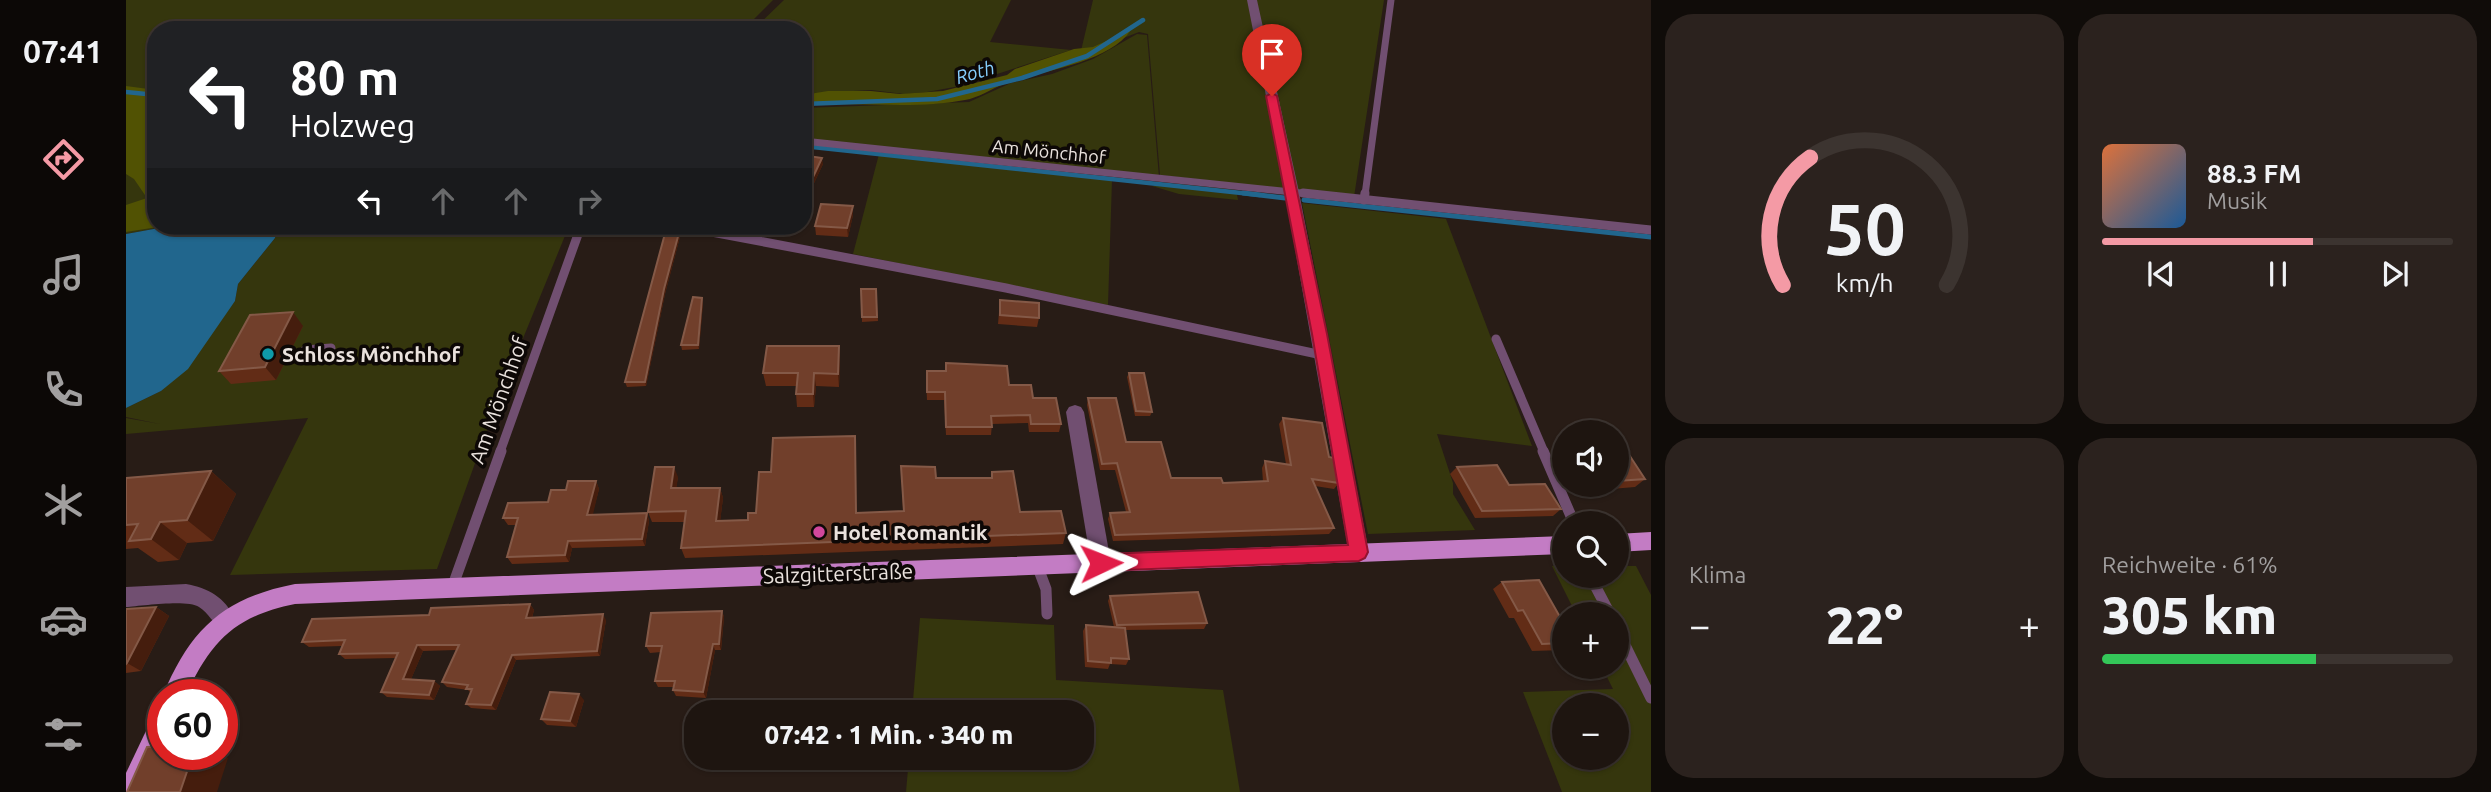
<!DOCTYPE html>
<html lang="de">
<head>
<meta charset="utf-8">
<style>
  :root { --surface:#1e1510; --page:#2b221e; --text:#f1f3f6; --muted:#a19f9f; --line:#3c3430; --accent:#f49aa5 }
  body { margin:0; font-family:Ubuntu,sans-serif; background:var(--page); color:var(--text); height:100vh; display:flex; flex-direction:column; font-size:26px; white-space:nowrap }
  * { box-sizing:border-box; margin:0 }
  p { font-size:23px; color:var(--muted) }
  .icon { flex:none; width:38px; height:38px; fill:none; stroke:currentColor; stroke-width:2; stroke-linecap:round; stroke-linejoin:round }
  .map { position:relative; flex:1; overflow:hidden }
  .details { display:flex; flex-direction:column; gap:14px; padding:14px; background:#100c09; width:840px }
  .details>* { flex:none }
  .guide { position:absolute; left:21px; top:21px; width:665px; height:214px; border-radius:28px; box-shadow:0 2px 5px #0004,0 0 0 2px var(--line); background:#202124; color:#fff; overflow:hidden }
  .controls { position:absolute; left:1426px; top:420px; display:grid; gap:14px }
  .controls a { display:grid; place-items:center; width:77px; height:77px; border-radius:50%; background:var(--surface); box-shadow:0 2px 5px #0004,0 0 0 2px var(--line); font-size:35px }
  .speed { position:absolute; left:21px; top:679px; display:flex; gap:14px; font-size:35px; font-weight:700; text-align:center }
  .speed>* { display:grid; place-content:center; width:91px; height:91px; border-radius:50%; background:var(--surface); box-shadow:0 2px 5px #0004,0 0 0 2px var(--line); line-height:1 }
  .speed .limit { border:10px solid #d22; background:#fff; color:#111 }
  .pin { position:absolute; display:grid; place-items:center; width:60px; height:60px; color:#fff; margin:-72px -30px; border-radius:50% 50% 50% 0; rotate:-45deg; box-shadow:0 0 7px #0007 }
  .pin .icon { rotate:45deg }
  .me { position:absolute; width:77px; margin:-38px; rotate:88deg; stroke-linejoin:round; filter:drop-shadow(0 0 5px #0008) }
  .turn { display:flex; align-items:center; gap:24px; height:147px; padding:0 28px; font-size:32px }
  .turn .icon { width:91px; height:91px; stroke-width:2.5 }
  .turn b { display:block; font-size:49px; line-height:60px }
  .lanes { display:flex; align-items:center; height:66px; padding:0 28px; background:#0003; justify-content:center; gap:35px; direction:ltr }
  .lanes .off { opacity:.35 }
  .big { font-size:52px; font-weight:800; line-height:1.1 }
  .details .card { flex:1; display:flex; flex-direction:column; justify-content:center; gap:10px; min-width:0; padding:0 24px; border-radius:28px; background:var(--page) }
  .details .dial { align-items:center; gap:0 }
  .dial svg { height:182px; overflow:visible; fill:none; stroke:var(--line); stroke-width:7; stroke-linecap:round; text-anchor:middle }
  .dial text { fill:var(--text); stroke:none }
  .song { display:flex; align-items:center; gap:21px }
  .cover { width:84px; height:84px; border-radius:10px; background:linear-gradient(135deg,hsl(20 70% 55%),hsl(210 70% 35%)) }
  .played { height:7px; border-radius:4px; background:linear-gradient(90deg,var(--accent) 60%,var(--line) 60%) }
  .keys { display:flex; justify-content:space-around; direction:ltr }
  .heat { display:flex; justify-content:space-between; align-items:center; font-size:38px; direction:ltr }
  .charge { height:10px; border-radius:5px; background:linear-gradient(90deg,#34c759 61%,var(--line) 0) }
  .details .tiles { flex:1; display:grid; gap:14px; grid-template-columns:repeat(2,1fr) }
  .trip { position:absolute; left:558px; top:700px; width:410px; height:70px; border-radius:28px; background:var(--surface); box-shadow:0 2px 5px #0004,0 0 0 2px var(--line); font-weight:800; line-height:70px; text-align:center }
  main { display:flex; flex:1; min-height:0 }
  .tab-bar { display:flex; flex-direction:column; width:126px; justify-content:space-around; align-items:center; background:#0c0806; color:var(--muted) }
  .tab-bar .icon { width:49px; height:49px }
  .tab-bar .on { color:var(--accent) }
  .tab-bar b { font-size:32px; color:var(--text) }
  .map>svg:first-child { display:block }
</style>
</head>
<body>
<main>
<nav class="tab-bar">
<b>07:41</b>
<svg class="icon on" aria-label="directions" viewBox="0 0 24 24"><path d="M12 3l9 9-9 9-9-9zM9 14v-3h6M13 9l2 2-2 2"/></svg>
<svg class="icon" aria-label="music" viewBox="0 0 24 24"><path d="M9 18V5l10-2v13"/><circle cx="6" cy="18" r="3"/><circle cx="16" cy="16" r="3"/></svg>
<svg class="icon" aria-label="phone" viewBox="0 0 24 24"><path d="M5 4h4l2 5-3 2q2 4 5 5l2-3 5 2v4C11 20 4 13 5 4z"/></svg>
<svg class="icon" aria-label="climate" viewBox="0 0 24 24"><path d="M12 3v18M4 7l16 10M4 17L20 7"/></svg>
<svg class="icon" aria-label="car" viewBox="0 0 24 24"><path d="M5 17H2v-5l4-1 3-4h7l3 4 3 1v5h-3M9 17h6M6 11h13"/><circle cx="7" cy="17" r="2"/><circle cx="17" cy="17" r="2"/></svg>
<svg class="icon" aria-label="filters" viewBox="0 0 24 24"><path d="M4 7h16M4 17h16"/><circle cx="9" cy="7" r="2"/><circle cx="15" cy="17" r="2"/></svg>
</nav>
<div class="map">
<svg width="1525" height="792" viewBox="0 0 1525 792">
  <rect width="100%" height="100%" fill="#281c16"/>
  <!-- green -->
  <g fill="#35360d" fill-rule="evenodd">
    <path d="M 0,0 L 647,0 L 617,30 L 30,30 L 30,226 L 44,226 L 0,234 Z"/>
    <path d="M 658,0 L 885,0 L 864,42 L 945,50 L 834,86 L 801,92 L 778,94 L 745,90 L 677,94 L 677,30 L 627,30 Z"/>
    <path d="M 967,0 L 1258,0 L 1228,197 L 1034,175 L 1022,34 L 1013,32 L 954,55 Z"/>
    <path d="M 1011,34 L 1021,35 L 1033,177 L 677,139 L 677,108 L 843,102 L 885,83 L 926,74 L 967,59 Z"/>
    <path d="M 753,154 L 986,180 L 982,305 L 727,254 Z"/>
    <path d="M 1051,184 L 1110,190 L 1112,200 L 1053,194 L 1026,186 Z"/>
    <path d="M 1176,203 L 1320,219 L 1406,446 L 1311,434 L 1327,483 L 1327,494 L 1349,530 L 1242,534 Z"/>
    <path d="M 144,226 L 443,226 L 371,402 L 311,569 L 104,575 L 182,418 L 0,434 L 0,418 L 34,424 L 0,417 L 0,408 L 35,391 L 109,301 L 112,284 L 149,238 L 150,229 Z"/>
    <path d="M 1426,566 L 1438,566 L 1438,576 L 1491,576 L 1491,566 L 1510,566 L 1525,595 L 1525,792 L 1436,792 L 1397,692 L 1487,689 L 1476,667 L 1491,667 L 1491,614 L 1450,614 ZM 1438,705 L 1491,705 L 1491,758 L 1438,758 Z"/>
    <path d="M 794,618 L 928,625 L 930,680 L 1097,690 L 1114,792 L 780,792 L 783,758 L 956,758 L 956,712 L 786,712 Z"/>
  </g>
  <!-- forest -->
  <g fill="#515203">
    <path d="M 1005,30 C 982,64 915,70 878,84 C 865,89 852,98 839,100 C 786,110 731,101 677,105 L 677,95 L 702,91 L 745,91 L 774,94 L 817,91 L 881,75 L 889,69 L 948,49 L 967,47 Z"/>
    <path d="M 0,86 L 30,90 L 30,226 L 38,226 L 0,232 L 0,205 L 21,198 L 8,179 L 0,174 Z"/>
  </g>
  <!-- water -->
  <path fill="#21668d" d="M 44,226 L 144,226 L 151,229 L 149,238 L 112,284 L 109,301 L 62,369 L 35,391 L 0,408 L 0,234 Z"/>
  <g fill="none" stroke-linecap="round" stroke-linejoin="round">
    <!-- stream-far1 -->
    <g stroke="#21668d" stroke-width="4.5">
      <path d="M 0,92 L 30,95"/>
      <path d="M 677,104 L 811,99 L 896,78 L 961,56 L 1017,20"/>
      <path d="M 677,146 L 1134,195"/>
    </g>
    <!-- stream -->
    <g stroke="#21668d" stroke-width="5">
      <path d="M 1117,193 L 1159,198"/>
      <path d="M 1178,200 L 1525,237"/>
    </g>
    <!-- lane-far2 -->
    <g stroke="#714f71" stroke-width="7">
      <path d="M 677,141 L 1194,195"/>
      <path d="M 1239,195 L 1265,0"/>
    </g>
    <!-- lane-far1 -->
    <g stroke="#714f71" stroke-width="9">
      <path d="M 1177,193 L 1525,230"/>
      <path d="M 1238,200 L 1239,193"/>
      <path d="M 554,226 L 880,288 L 1196,355"/>
      <path d="M 1370,339 L 1418,452"/>
      <path d="M 179,350 L 205,348"/>
      <path d="M 374,452 L 455,226"/>
    </g>
    <!-- lane -->
    <g stroke="#714f71" stroke-width="11">
      <path d="M 1417,451 L 1448,523"/>
      <path d="M 911,565 L 920,589 L 921,614"/>
      <path d="M 1464,576 L 1484,614"/>
      <path d="M 326,588 L 375,451"/>
      <path d="M 1491,629 L 1525,698"/>
    </g>
    <!-- street -->
    <g fill="#714f71" fill-rule="evenodd">
      <path d="M 1121,0 L 1131,0 L 1173,192 L 1243,553 L 1240,559 L 1233,562 L 1226,559 L 1223,553 L 1159,192 Z"/>
      <path d="M 949,405 L 955,407 L 958,412 L 985,563 L 982,569 L 975,572 L 968,569 L 965,563 L 940,412 L 943,407 Z"/>
      <path d="M 60,584 C 82,588 99,597 109,619 L 106,626 L 98,629 C 86,624 83,613 73,607 C 61,599 15,606 0,607 L 0,587 Z"/>
    </g>
    <!-- primary -->
    <g fill="#c37cc4" fill-rule="evenodd">
      <path d="M 1525,532 L 1525,550 L 1491,552 L 1491,534 Z"/>
      <path d="M 1438,536 L 1438,554 L 169,604 C 109,616 85,641 60,695 L 37,695 C 65,628 98,598 169,584 Z"/>
      <path d="M 37,709 L 37,747 L 17,792 L 0,792 L 0,773 L 29,712 Z"/>
    </g>
  </g>
  <!-- wall -->
  <g fill="#622c16">
    <path d="M 677,148 L 685,149 L 684,156 L 697,164 L 681,198 L 677,197 Z"/>
    <path d="M 727,206 L 727,215 L 722,237 L 690,235 L 689,226 Z"/>
    <path d="M 554,229 L 555,233 L 539,294 L 520,386 L 501,387 L 499,382 Z"/>
    <path d="M 735,289 L 750,289 L 752,321 L 736,322 Z"/>
    <path d="M 874,300 L 913,318 L 911,327 L 872,324 Z"/>
    <path d="M 577,303 L 573,349 L 556,350 L 555,345 Z"/>
    <path d="M 177,326 L 150,380 L 105,384 L 93,371 Z"/>
    <path d="M 713,346 L 714,360 L 713,387 L 690,386 L 688,407 L 671,407 L 670,394 L 671,386 L 640,386 L 637,373 Z"/>
    <path d="M 820,363 L 883,385 L 907,398 L 935,424 L 933,432 L 903,432 L 902,423 L 866,424 L 865,435 L 820,435 L 818,400 L 801,400 L 800,379 L 801,371 L 820,371 Z"/>
    <path d="M 1003,373 L 1026,412 L 1024,416 L 1009,416 L 1001,377 Z"/>
    <path d="M 962,398 L 1000,442 L 1045,478 L 1097,483 L 1137,482 L 1136,468 L 1139,461 L 1160,464 L 1153,424 L 1157,418 L 1203,457 L 1213,483 L 1208,489 L 1189,486 L 1208,528 L 1203,534 L 987,541 L 982,519 L 984,513 L 1000,512 L 989,470 L 974,470 L 961,405 Z"/>
    <path d="M 1491,441 L 1519,479 L 1509,487 L 1449,492 L 1445,485 L 1491,485 Z"/>
    <path d="M 1438,447 L 1438,474 L 1428,456 Z"/>
    <path d="M 775,466 L 810,478 L 865,478 L 866,472 L 894,512 L 940,533 L 937,544 L 559,558 L 555,548 L 559,522 L 526,522 L 522,512 L 552,477 L 550,488 L 594,488 L 597,498 L 594,521 L 730,513 L 777,511 Z"/>
    <path d="M 1331,467 L 1383,485 L 1435,509 L 1427,516 L 1349,518 L 1324,474 Z"/>
    <path d="M 85,471 L 110,494 L 87,541 L 61,543 L 53,560 L 32,562 L 12,548 L 0,549 L 0,478 Z"/>
    <path d="M 470,481 L 473,489 L 466,515 L 521,513 L 523,521 L 519,546 L 446,548 L 443,562 L 386,564 L 381,557 L 390,525 L 382,525 L 377,518 L 422,502 L 440,490 Z"/>
    <path d="M 1376,582 L 1438,624 L 1438,650 L 1406,651 L 1388,618 L 1383,618 L 1367,589 Z"/>
    <path d="M 984,596 L 1081,623 L 1078,629 L 999,630 L 1003,659 L 1000,665 L 984,664 L 982,669 L 959,667 L 957,631 L 960,625 L 988,627 L 982,601 Z"/>
    <path d="M 404,604 L 408,610 L 406,618 L 480,620 L 474,656 L 390,660 L 370,710 L 345,708 L 340,704 L 345,693 L 342,690 L 321,687 L 316,682 L 330,650 L 297,651 L 285,679 L 308,681 L 314,686 L 308,700 L 261,697 L 255,692 L 270,658 L 219,659 L 213,654 L 216,646 L 183,647 L 176,642 L 303,615 Z"/>
    <path d="M 30,607 L 43,616 L 15,671 L 0,673 L 0,609 Z"/>
    <path d="M 596,611 L 598,617 L 595,650 L 589,650 L 580,698 L 550,696 L 547,690 L 548,687 L 532,687 L 529,681 L 535,652 L 524,653 L 520,646 Z"/>
    <path d="M 458,700 L 450,727 L 421,725 L 415,719 Z"/>
  </g>
  <!-- shaded-wall -->
  <g fill="#451d0d">
    <path d="M 696,158 L 697,164 L 681,198 L 680,192 Z"/>
    <path d="M 727,206 L 727,215 L 722,237 L 721,228 Z"/>
    <path d="M 554,229 L 555,233 L 539,294 L 520,386 L 519,382 L 538,289 Z"/>
    <path d="M 576,298 L 577,303 L 573,349 L 572,345 Z"/>
    <path d="M 167,312 L 177,326 L 150,380 L 139,367 Z"/>
    <path d="M 713,346 L 714,360 L 713,387 L 712,374 Z"/>
    <path d="M 688,373 L 690,386 L 688,407 L 687,394 Z"/>
    <path d="M 548,467 L 552,477 L 549,499 L 545,488 Z"/>
    <path d="M 85,471 L 110,494 L 87,541 L 61,520 Z"/>
    <path d="M 470,481 L 473,489 L 465,523 L 461,515 Z"/>
    <path d="M 594,488 L 597,498 L 593,531 L 590,521 Z"/>
    <path d="M 521,513 L 523,521 L 519,546 L 516,539 Z"/>
    <path d="M 34,522 L 61,543 L 53,560 L 25,539 Z"/>
    <path d="M 442,541 L 446,548 L 443,562 L 439,555 Z"/>
    <path d="M 404,604 L 408,610 L 404,624 L 400,618 Z"/>
    <path d="M 30,607 L 43,616 L 15,671 L 1,663 Z"/>
    <path d="M 596,611 L 598,617 L 595,650 L 593,644 Z"/>
    <path d="M 477,614 L 480,620 L 474,656 L 471,651 Z"/>
    <path d="M 587,644 L 589,650 L 580,698 L 577,692 Z"/>
    <path d="M 291,645 L 297,651 L 283,684 L 277,679 Z"/>
    <path d="M 386,655 L 390,660 L 370,710 L 365,705 Z"/>
    <path d="M 308,681 L 314,686 L 308,700 L 303,695 Z"/>
    <path d="M 453,694 L 458,700 L 450,727 L 444,721 Z"/>
    <path d="M 67,754 L 94,754 L 102,758 L 91,792 L 54,792 Z"/>
  </g>
  <!-- building -->
  <g fill="#713f2b" stroke="#845947" stroke-width="2">
    <path d="M 677,148 L 685,149 L 682,156 L 696,158 L 680,192 L 677,191 Z"/>
    <path d="M 695,204 L 727,206 L 721,228 L 689,226 Z"/>
    <path d="M 541,226 L 548,226 L 554,229 L 538,289 L 519,382 L 499,382 Z"/>
    <path d="M 735,289 L 750,289 L 751,317 L 736,317 Z"/>
    <path d="M 567,297 L 576,298 L 572,345 L 555,345 Z"/>
    <path d="M 874,300 L 913,303 L 913,318 L 874,315 Z"/>
    <path d="M 167,312 L 139,367 L 93,371 L 124,315 Z"/>
    <path d="M 641,346 L 713,346 L 712,374 L 688,373 L 687,394 L 670,394 L 672,373 L 637,373 Z"/>
    <path d="M 820,363 L 881,366 L 883,385 L 905,385 L 907,398 L 930,398 L 935,424 L 905,424 L 904,415 L 865,416 L 866,427 L 820,427 L 819,392 L 801,392 L 801,371 L 820,371 Z"/>
    <path d="M 1003,373 L 1018,373 L 1026,412 L 1010,411 Z"/>
    <path d="M 962,398 L 990,398 L 1000,442 L 1035,442 L 1045,478 L 1095,478 L 1097,483 L 1142,481 L 1139,461 L 1165,465 L 1157,418 L 1196,423 L 1203,457 L 1208,458 L 1213,483 L 1186,479 L 1208,528 L 989,535 L 984,513 L 1004,512 L 991,463 L 976,464 Z"/>
    <path d="M 729,436 L 730,513 L 778,511 L 775,466 L 809,467 L 810,478 L 866,478 L 866,472 L 887,471 L 894,512 L 935,511 L 940,533 L 555,548 L 560,511 L 522,512 L 529,467 L 548,467 L 545,488 L 594,488 L 590,521 L 622,520 L 622,513 L 630,513 L 633,472 L 645,472 L 647,438 Z"/>
    <path d="M 1491,441 L 1494,441 L 1519,479 L 1491,481 Z"/>
    <path d="M 1371,465 L 1383,485 L 1419,484 L 1435,509 L 1356,511 L 1331,467 Z"/>
    <path d="M 85,471 L 61,520 L 34,522 L 25,539 L 3,541 L 12,524 L 0,525 L 0,478 Z"/>
    <path d="M 442,481 L 470,481 L 461,515 L 521,513 L 516,539 L 442,541 L 439,555 L 381,557 L 392,518 L 377,518 L 382,503 L 422,502 L 425,490 L 440,490 Z"/>
    <path d="M 1413,580 L 1438,624 L 1438,643 L 1416,644 L 1397,610 L 1392,611 L 1376,582 Z"/>
    <path d="M 1072,592 L 1081,623 L 991,625 L 984,596 Z"/>
    <path d="M 404,604 L 400,618 L 477,614 L 471,651 L 386,655 L 365,705 L 340,704 L 346,689 L 340,689 L 342,685 L 316,682 L 333,645 L 291,645 L 277,679 L 308,681 L 303,695 L 255,692 L 272,653 L 213,654 L 219,640 L 176,642 L 186,619 L 303,615 L 305,608 Z"/>
    <path d="M 30,607 L 1,663 L 0,664 L 0,609 Z"/>
    <path d="M 596,611 L 593,644 L 587,644 L 577,692 L 547,690 L 549,681 L 529,681 L 536,646 L 520,646 L 525,613 Z"/>
    <path d="M 960,625 L 999,628 L 1003,659 L 985,658 L 985,663 L 962,661 Z"/>
    <path d="M 424,692 L 453,694 L 444,721 L 415,719 Z"/>
    <path d="M 37,746 L 37,754 L 67,754 L 54,792 L 1,792 L 21,747 Z"/>
  </g>
  <!-- route -->
  <path fill="#e11d48" stroke="#92132f" stroke-width="2" d="M 1146,93 L 1151,96 L 1201,334 L 1242,552 L 1239,558 L 1233,561 L 975,571 L 969,569 L 966,563 L 969,557 L 975,554 L 1222,545 L 1186,334 L 1140,96 Z"/>
  <!-- markers -->
  <circle fill="#0f9aa8" stroke="#0d0806" stroke-width="2.5" cx="142" cy="354" r="7"/>
  <circle fill="#d1479c" stroke="#0d0806" stroke-width="2.5" cx="693" cy="532" r="7"/>
  <g text-anchor="middle" dominant-baseline="central" stroke-width="7" stroke-linejoin="round" paint-order="stroke">
    <!-- far-street labels -->
    <g font-size="18" fill="#eae2dd" stroke="#0d0806">
      <text transform="translate(923 151) rotate(6)">Am Mönchhof</text>
    </g>
    <!-- far-water labels -->
    <g font-size="19" font-style="italic" fill="#86cefd" stroke="#0d0806">
      <text transform="translate(849 72) rotate(-16)">Roth</text>
    </g>
    <!-- poi labels -->
    <g font-size="21" font-weight="bold" fill="#eae2dd" stroke="#0d0806" text-anchor="start">
      <text x="156" y="354">Schloss Mönchhof</text>
      <text x="707" y="532">Hotel Romantik</text>
    </g>
    <!-- street labels -->
    <g font-size="21" fill="#eae2dd" stroke="#0d0806">
      <text transform="translate(372 400) rotate(-70)">Am Mönchhof</text>
      <text transform="translate(712 573) rotate(-2)">Salzgitterstraße</text>
    </g>
  </g>
</svg>
<div class="controls">
<a><svg class="icon" aria-label="sound" viewBox="0 0 24 24"><path d="M4 9h4l5-4v14l-5-4H4zM17 9q2 3 0 6"/></svg></a>
<a><svg class="icon" aria-label="search" viewBox="0 0 24 24"><circle cx="10" cy="10" r="6"/><path d="M15 15l6 6"/></svg></a>
<a>+</a>
<a>−</a>
</div>
<div class="speed"><div class="limit">60</div></div>
<div class="pin" style="left:1146px;top:96px;background:#d93025"><svg class="icon" aria-label="arrive" viewBox="0 0 24 24"><path d="M6 21V4h12l-3 4 3 4H6"/></svg></div>
<svg class="me" style="left:975px;top:563px" viewBox="-20 -20 40 40"><path d="M0-17L14 15 0 8-14 15z" fill="#e11d48" stroke="#fff" stroke-width="4"/></svg>
<div class="trip">07:42 · 1 Min. · 340 m</div>
<div class="guide">
<div class="turn"><svg class="icon" aria-label="left" viewBox="0 0 24 24"><path d="M17 20v-9H6M10 6l-5 5 5 5"/></svg><div><b>80 m</b>Holzweg</div></div>
<div class="lanes"><svg class="icon" aria-label="left" viewBox="0 0 24 24"><path d="M17 20v-9H6M10 6l-5 5 5 5"/></svg><svg class="icon off" aria-label="ahead" viewBox="0 0 24 24"><path d="M12 20V5M6 11l6-6 6 6"/></svg><svg class="icon off" aria-label="ahead" viewBox="0 0 24 24"><path d="M12 20V5M6 11l6-6 6 6"/></svg><svg class="icon off" aria-label="right" viewBox="0 0 24 24"><path d="M7 20v-9h11M14 6l5 5-5 5"/></svg></div>
</div>
</div>
<section class="details">
<div class="tiles">
<div class="card dial"><svg viewBox="0 0 100 80">
<path d="M14 69A42 42 0 1 1 86 69"/>
<path d="M14 69A42 42 0 0 1 26 13" stroke="#f49aa5"/>
<text x="50" y="56" font-size="32" font-weight="700">50</text>
<text x="50" y="72" font-size="11">km/h</text>
</svg></div>
<div class="card">
<div class="song"><i class="cover"></i><div><b>88.3 FM</b><p>Musik</p></div></div>
<div class="played"></div>
<div class="keys"><svg class="icon" aria-label="previous" viewBox="0 0 24 24"><path d="M18 5L8 12l10 7zM5 5v14"/></svg><svg class="icon" aria-label="pause" viewBox="0 0 24 24"><path d="M8 5v14M16 5v14"/></svg><svg class="icon" aria-label="next" viewBox="0 0 24 24"><path d="M6 5l10 7-10 7zM19 5v14"/></svg></div>
</div>
<div class="card"><p>Klima</p>
<div class="heat"><a>−</a><b class="big">22°</b><a>+</a></div>
</div>
<div class="card"><p>Reichweite · 61%</p><b class="big">305 km</b><div class="charge"></div></div>
</div>
</section>
</main>
</body>
</html>
